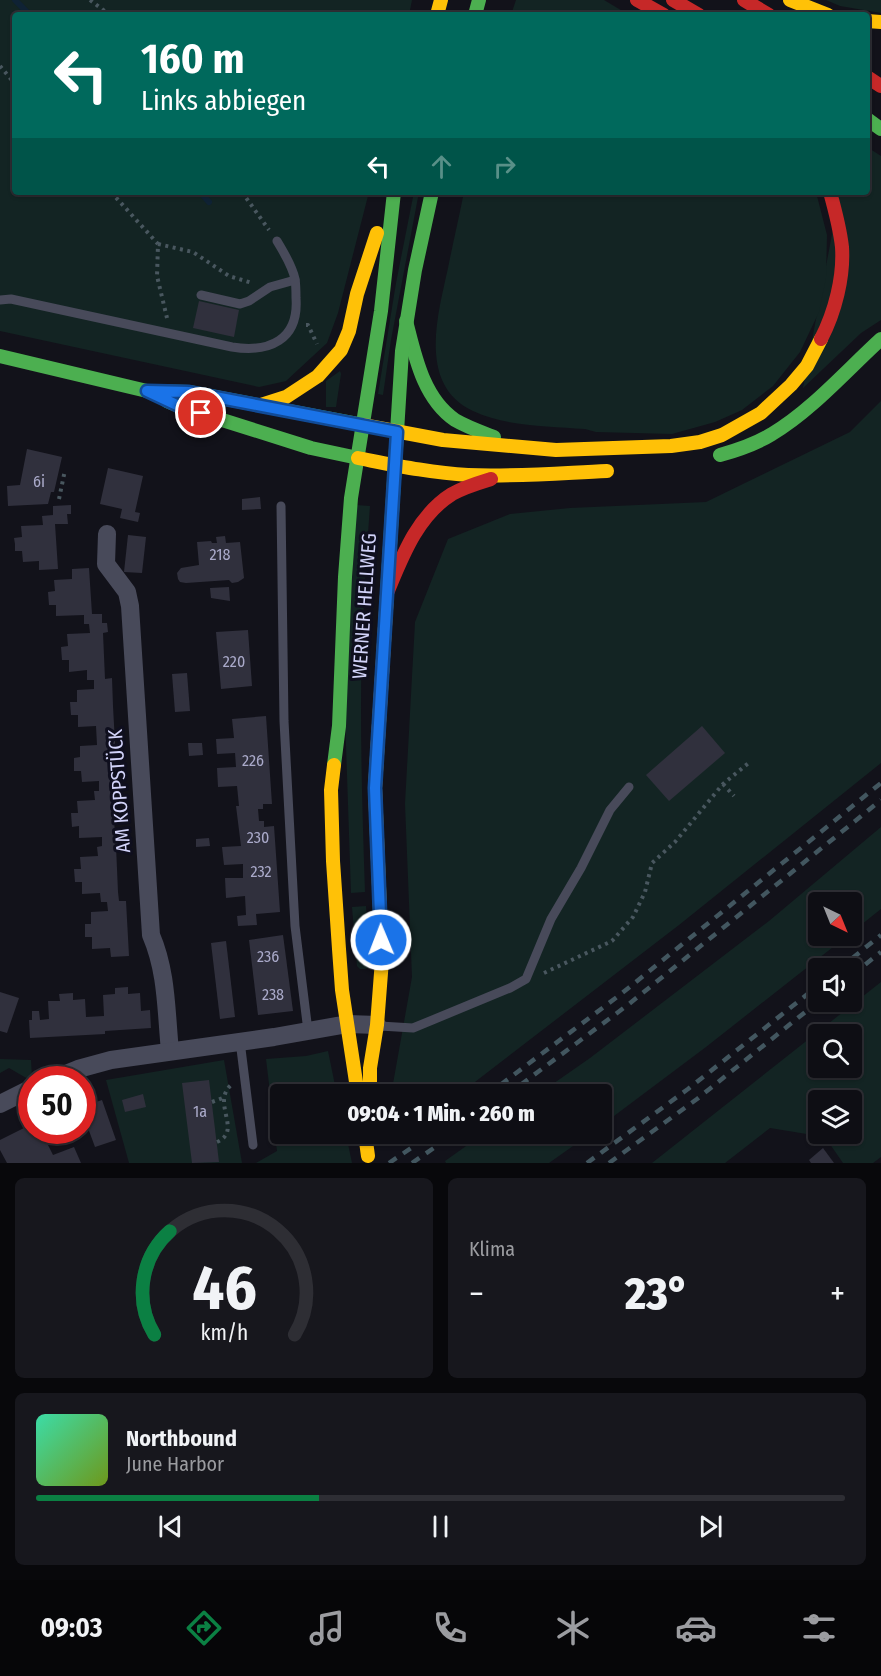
<!DOCTYPE html>
<html lang="de">
<head>
<meta charset="utf-8">
<style>
  :root { --surface:#0e0e14; --page:#17171d; --text:#f1f3f6; --muted:#9b9ca0; --line:#2e2e34; --accent:#0b8043 }
  body { margin:0; font-family:"Fira Sans Condensed",sans-serif; background:var(--page); color:var(--text); height:100vh; display:flex; flex-direction:column; font-size:22px; white-space:nowrap }
  * { box-sizing:border-box; margin:0 }
  p { font-size:20px; color:var(--muted) }
  .icon { flex:none; width:33px; height:33px; fill:none; stroke:currentColor; stroke-width:2; stroke-linecap:round; stroke-linejoin:round }
  .map { position:relative; height:1163px; overflow:hidden }
  .side { display:flex; flex-direction:column; gap:15px; padding:15px; background:#08080b; flex:1 }
  .side>* { flex:none }
  .top-card { position:absolute; left:12px; top:12px; width:858px; height:183px; border-radius:6px; box-shadow:0 2px 4px #0004,0 0 0 2px var(--line); background:#00695c; color:#fff; overflow:hidden }
  .needle { width:39px; rotate:137deg }
  .fabs { position:absolute; left:808px; top:892px; display:grid; gap:12px }
  .fabs a { display:grid; place-items:center; width:54px; height:54px; border-radius:6px; background:var(--surface); box-shadow:0 2px 4px #0004,0 0 0 2px var(--line); font-size:30px }
  .speed { position:absolute; left:18px; top:1066px; display:flex; gap:12px; font-size:30px; font-weight:700; text-align:center }
  .speed>* { display:grid; place-content:center; width:78px; height:78px; border-radius:50%; background:var(--surface); box-shadow:0 2px 4px #0004,0 0 0 2px var(--line); line-height:1 }
  .speed .limit { border:9px solid #d22; background:#fff; color:#111 }
  .pin { position:absolute; display:grid; place-items:center; width:51px; height:51px; color:#fff; margin:-26px; border:3px solid #fff; border-radius:50%; box-shadow:0 2px 6px #0007 }
  .me { position:absolute; width:66px; margin:-33px; rotate:359deg; stroke-linejoin:round; filter:drop-shadow(0 0 4px #0008) }
  .turn { display:flex; align-items:center; gap:21px; height:126px; padding:0 30px; font-size:27px }
  .turn .icon { width:78px; height:78px; stroke-width:2.5 }
  .turn b { display:block; font-size:42px; line-height:51px }
  .lanes { display:flex; align-items:center; height:57px; padding:0 30px; background:#0003; justify-content:center; gap:30px; direction:ltr }
  .lanes .off { opacity:.35 }
  .big { font-size:45px; font-weight:800; line-height:1.1 }
  .side .card { flex:1; display:flex; flex-direction:column; justify-content:center; gap:9px; min-width:0; padding:0 21px; border-radius:9px; background:var(--page) }
  .side .dial { align-items:center; gap:0 }
  .dial svg { height:156px; overflow:visible; fill:none; stroke:var(--line); stroke-width:7; stroke-linecap:round; text-anchor:middle }
  .dial text { fill:var(--text); stroke:none }
  .song { display:flex; align-items:center; gap:18px }
  .cover { width:72px; height:72px; border-radius:9px; background:linear-gradient(135deg,hsl(160 70% 55%),hsl(80 70% 35%)) }
  .played { height:6px; border-radius:3px; background:linear-gradient(90deg,var(--accent) 35%,var(--line) 35%) }
  .keys { display:flex; justify-content:space-around; direction:ltr }
  .heat { display:flex; justify-content:space-between; align-items:center; font-size:33px; direction:ltr }
  .side .tiles { flex:1; display:grid; gap:15px; grid-template-columns:1fr 1fr }
  .card:last-child { grid-column:span 2 }
  .trip { position:absolute; left:270px; top:1084px; width:342px; height:60px; border-radius:6px; background:var(--surface); box-shadow:0 2px 4px #0004,0 0 0 2px var(--line); font-weight:800; line-height:60px; text-align:center }
  .dock { display:flex; height:96px; justify-content:space-around; align-items:center; background:#060608; color:var(--muted) }
  .dock .icon { width:42px; height:42px }
  .dock .on { color:var(--accent) }
  .dock b { font-size:27px; color:var(--text) }
  .map>svg:first-child { display:block }
</style>
</head>
<body>
<div class="map">
<svg width="881" height="1163" viewBox="0 0 881 1163">
  <rect width="100%" height="100%" fill="#12121a"/>
  <!-- green -->
  <g fill="#132423" fill-rule="evenodd">
    <path d="M 0,0 L 412,0 L 409,15 L 15,15 L 15,192 L 369,192 L 338,313 L 327,343 L 286,381 L 259,387 L 0,331 Z"/>
    <path d="M 516,0 L 604,0 L 629,15 L 511,15 Z"/>
    <path d="M 826,0 L 881,0 L 881,13 L 840,6 Z"/>
    <path d="M 867,147 L 881,156 L 881,320 L 861,333 L 803,388 L 840,192 L 867,192 Z"/>
    <path d="M 414,192 L 419,192 L 391,340 L 383,395 L 378,394 L 396,283 Z"/>
    <path d="M 464,192 L 816,192 L 827,235 L 826,278 L 819,312 L 800,352 L 773,386 L 742,410 L 715,422 L 672,434 L 596,432 L 585,429 C 548,426 507,427 473,411 C 417,385 438,314 448,268 C 453,243 459,217 464,192 Z"/>
    <path d="M 340,371 L 341,374 L 336,407 L 326,407 L 326,381 Z"/>
    <path d="M 881,401 L 881,763 L 679,925 L 458,1095 L 391,1095 L 412,977 L 405,804 L 415,622 L 448,539 L 510,514 L 570,508 L 706,502 L 850,432 Z"/>
    <path d="M 356,505 L 370,506 C 365,573 361,641 361,708 C 361,769 363,831 365,892 L 351,893 L 345,716 Z"/>
    <path d="M 881,827 L 881,909 L 852,932 L 852,903 L 819,903 L 819,936 L 847,936 L 706,1047 L 602,1125 L 602,1095 L 537,1095 L 590,1058 L 769,921 Z"/>
    <path d="M 366,906 L 370,967 L 365,969 L 360,969 L 357,966 L 352,907 Z"/>
    <path d="M 881,982 L 881,1157 L 873,1163 L 843,1163 L 825,1137 L 770,1128 L 725,1163 L 652,1163 ZM 819,1035 L 852,1035 L 852,1068 L 819,1068 ZM 819,1101 L 852,1101 L 852,1134 L 819,1134 Z"/>
    <path d="M 328,1051 L 337,1095 L 280,1095 L 280,1134 L 346,1134 L 352,1163 L 256,1163 L 277,1151 L 266,1059 L 306,1056 Z"/>
    <path d="M 0,1059 L 31,1060 L 32,1078 L 28,1079 L 9,1068 L 0,1073 Z"/>
    <path d="M 224,1060 L 242,1163 L 129,1163 L 106,1080 Z"/>
    <path d="M 483,1134 L 590,1134 L 549,1163 L 446,1163 L 445,1161 Z"/>
  </g>
  <g fill="none" stroke-linecap="round" stroke-linejoin="round">
    <!-- stream -->
    <g stroke="#0f2234" stroke-width="6">
      <path d="M 15,0 L 30,15"/>
      <path d="M 200,192 L 209,202"/>
    </g>
  </g>
  <!-- building -->
  <g fill="#30303d">
    <path d="M 199,301 L 239,310 L 234,337 L 193,328 Z"/>
    <path d="M 27,449 L 62,457 L 54,492 L 51,492 L 48,504 L 8,506 L 7,486 L 20,485 Z"/>
    <path d="M 108,468 L 143,476 L 135,512 L 140,513 L 138,522 L 120,518 L 122,509 L 100,504 Z"/>
    <path d="M 260,497 L 261,509 L 242,510 L 242,499 Z"/>
    <path d="M 71,505 L 71,514 L 67,514 L 68,524 L 55,524 L 58,569 L 39,570 L 39,561 L 23,562 L 22,551 L 15,551 L 15,544 L 14,538 L 22,537 L 21,526 L 43,525 L 42,516 L 53,515 L 53,506 Z"/>
    <path d="M 128,535 L 146,537 L 142,573 L 124,572 Z"/>
    <path d="M 225,536 L 226,543 L 240,542 L 244,578 L 238,582 L 232,583 L 229,580 L 186,583 L 180,582 L 178,579 L 177,573 L 181,568 L 199,565 L 197,542 L 211,541 L 212,543 L 217,543 L 216,537 Z"/>
    <path d="M 89,568 L 92,614 L 102,614 L 102,623 L 107,623 L 108,632 L 103,633 L 105,679 L 112,678 L 113,706 L 118,799 L 113,800 L 115,836 L 120,836 L 120,845 L 116,846 L 118,892 L 119,901 L 126,901 L 129,956 L 111,957 L 110,948 L 92,949 L 92,937 L 85,937 L 85,924 L 91,924 L 91,912 L 108,911 L 107,902 L 101,902 L 100,893 L 82,894 L 82,882 L 75,882 L 74,869 L 81,869 L 80,857 L 98,856 L 97,847 L 102,846 L 102,837 L 79,838 L 79,826 L 72,827 L 71,813 L 78,813 L 77,801 L 95,800 L 94,791 L 99,791 L 99,781 L 82,782 L 81,771 L 74,771 L 74,758 L 80,757 L 80,746 L 97,745 L 96,726 L 78,727 L 78,715 L 71,715 L 70,702 L 77,702 L 77,690 L 94,689 L 94,680 L 87,680 L 87,670 L 69,672 L 69,660 L 62,660 L 61,647 L 68,646 L 67,634 L 90,633 L 89,624 L 84,624 L 84,615 L 56,616 L 56,605 L 49,605 L 48,592 L 55,591 L 54,580 L 72,579 L 72,569 Z"/>
    <path d="M 229,587 L 230,601 L 211,598 L 210,588 Z"/>
    <path d="M 248,630 L 252,686 L 221,689 L 216,632 Z"/>
    <path d="M 187,673 L 190,711 L 175,712 L 172,674 Z"/>
    <path d="M 266,716 L 272,804 L 263,804 L 263,809 L 258,809 L 259,821 L 264,821 L 264,827 L 274,826 L 280,912 L 256,914 L 257,925 L 238,926 L 237,916 L 246,915 L 245,896 L 226,898 L 225,878 L 243,878 L 243,864 L 224,865 L 222,847 L 241,846 L 236,806 L 239,806 L 237,786 L 218,787 L 217,768 L 236,767 L 235,753 L 217,754 L 216,739 L 234,738 L 232,719 Z"/>
    <path d="M 702,726 L 725,753 L 669,801 L 646,775 Z"/>
    <path d="M 188,743 L 202,743 L 203,755 L 189,756 Z"/>
    <path d="M 209,838 L 210,846 L 196,847 L 196,839 Z"/>
    <path d="M 283,935 L 293,1011 L 258,1015 L 249,940 Z"/>
    <path d="M 226,941 L 235,1017 L 220,1019 L 211,943 Z"/>
    <path d="M 128,987 L 128,994 L 140,993 L 141,1011 L 150,1010 L 151,1028 L 105,1031 L 105,1034 L 30,1038 L 29,1020 L 32,1020 L 32,1011 L 39,1011 L 40,1020 L 49,1019 L 48,1001 L 60,1001 L 59,994 L 73,993 L 73,1000 L 85,999 L 86,1017 L 104,1016 L 103,995 L 115,994 L 115,988 Z"/>
    <path d="M 0,992 L 19,998 L 7,1033 L 0,1031 Z"/>
    <path d="M 209,1080 L 219,1162 L 192,1163 L 182,1083 Z"/>
    <path d="M 143,1094 L 146,1107 L 125,1112 L 122,1100 Z"/>
    <path d="M 102,1100 L 116,1140 L 95,1147 L 88,1128 L 82,1130 L 82,1107 Z"/>
    <path d="M 32,1124 L 32,1131 L 41,1131 L 53,1155 L 74,1147 L 81,1163 L 7,1163 L 0,1150 L 0,1140 Z"/>
    <path d="M 823,1148 L 834,1163 L 811,1163 L 809,1160 Z"/>
  </g>
  <g fill="none" stroke-linecap="round" stroke-linejoin="round">
    <!-- path -->
    <g stroke="#49575f" stroke-width="4" stroke-dasharray="3 4.5" stroke-linecap="butt">
      <path d="M 90,0 L 110,15"/>
      <path d="M 0,66 L 15,84"/>
      <path d="M 111,192 L 158,244 L 157,276 L 167,318"/>
      <path d="M 242,192 L 269,230"/>
      <path d="M 158,244 L 193,252 L 229,276 L 252,283"/>
      <path d="M 306,325 L 308,325 L 317,344"/>
      <path d="M 59,499 L 65,470"/>
      <path d="M 723,784 L 734,796"/>
      <path d="M 544,973 L 612,941 L 633,917 L 645,892 L 652,863 L 675,842 L 723,784 L 751,761"/>
      <path d="M 212,1102 L 223,1098"/>
      <path d="M 217,1142 C 243,1131 211,1103 231,1085"/>
    </g>
    <!-- lane -->
    <g stroke="#484a5a" stroke-width="9">
      <path d="M 201,295 L 240,304 L 249,301 L 270,287 L 295,280"/>
      <path d="M 0,300 L 11,299 L 232,347 C 269,353 299,340 296,298 C 296,292 296,285 295,279 C 292,265 284,253 277,241"/>
      <path d="M 281,506 L 284,721 L 295,926 L 308,1031"/>
      <path d="M 380,1026 L 413,1028 L 510,988 L 526,979 L 551,919 L 581,868 L 610,810 L 629,787"/>
      <path d="M 240,1041 L 253,1145"/>
    </g>
    <!-- street -->
    <g stroke="#484a5a" stroke-width="18">
      <path d="M 107,534 L 106,564 L 127,592 L 130,606 L 151,935 C 167,972 166,1011 170,1051"/>
      <path d="M 51,1080 L 78,1069 L 111,1060 L 274,1037 L 348,1024 L 377,1025"/>
      <path d="M 0,1104 L 32,1088"/>
    </g>
    <!-- fast -->
    <g stroke="#4caf50" stroke-width="14">
      <path d="M 475,15 L 479,0"/>
      <path d="M 867,119 L 881,129"/>
      <path d="M 406,321 C 415,356 423,398 455,420 C 467,427 481,432 494,437"/>
      <path d="M 0,356 L 147,391 L 189,392 L 363,425"/>
      <path d="M 167,401 L 181,407 L 311,448 L 358,458"/>
      <path d="M 720,455 C 738,450 756,444 772,434 C 811,411 847,370 881,339"/>
      <path d="M 387,594 L 402,351 L 415,270 L 432,192"/>
      <path d="M 334,765 L 339,726 L 345,577 L 351,498 L 381,311 L 394,192"/>
    </g>
    <!-- slow -->
    <g stroke="#ffc107" stroke-width="14">
      <path d="M 790,0 L 828,15"/>
      <path d="M 437,15 L 441,0"/>
      <path d="M 867,21 L 881,22"/>
      <path d="M 261,405 L 286,397 L 318,376 L 341,350 L 349,331 L 357,294 L 377,233"/>
      <path d="M 363,425 L 443,440 L 556,450 L 671,446 L 700,442 L 722,435 L 761,413 L 791,385 L 807,366 L 821,339"/>
      <path d="M 358,458 C 394,465 431,473 468,475 C 514,477 561,473 607,471"/>
      <path d="M 334,765 L 331,790 L 333,861 L 339,949 L 342,990 L 358,1095"/>
      <path d="M 370,1095 L 370,1068 L 377,1025 L 382,960 L 375,788 L 387,594"/>
      <path d="M 365,1134 L 368,1156"/>
    </g>
    <!-- jam -->
    <g stroke="#c62828" stroke-width="14">
      <path d="M 637,0 L 664,15"/>
      <path d="M 673,0 L 699,15"/>
      <path d="M 744,0 L 769,15"/>
      <path d="M 867,77 L 881,86"/>
      <path d="M 821,339 C 835,312 844,277 842,247 C 840,229 835,210 830,192"/>
      <path d="M 387,593 C 402,557 417,516 452,494 C 464,487 478,483 491,479"/>
    </g>
    <!-- rail -->
    <g stroke="#42565f" stroke-width="4.5" stroke-dasharray="9 8" stroke-linecap="butt">
      <path d="M 839,969 L 881,935"/>
      <path d="M 852,975 L 881,952"/>
      <path d="M 487,1095 L 621,994 L 881,783"/>
      <path d="M 507,1095 L 629,1004 L 881,800"/>
      <path d="M 389,1163 L 432,1134"/>
      <path d="M 412,1163 L 454,1134"/>
      <path d="M 587,1163 L 688,1089 L 819,985"/>
      <path d="M 609,1163 L 697,1099 L 819,1001"/>
    </g>
  </g>
  <g fill="none" stroke-linecap="round" stroke-linejoin="round">
    <defs>
      <path id="route" d="M 201,413 L 181,407 L 147,391 L 189,392 L 397,432 L 375,788 L 381,940"/>
    </defs>
    <!-- route casing -->
    <use href="#route" stroke="#114b97" stroke-width="15"/>
    <!-- route -->
    <use href="#route" stroke="#1a73e8" stroke-width="10"/>
  </g>
  <g text-anchor="middle" dominant-baseline="central" stroke-width="6" stroke-linejoin="round" paint-order="stroke">
    <!-- number labels -->
    <g font-size="16" fill="#aaaaca">
      <text x="39" y="481">6i</text>
      <text x="220" y="554">218</text>
      <text x="234" y="661">220</text>
      <text x="253" y="760">226</text>
      <text x="258" y="837">230</text>
      <text x="261" y="871">232</text>
      <text x="268" y="956">236</text>
      <text x="273" y="994">238</text>
      <text x="200" y="1111">1a</text>
    </g>
    <!-- street labels -->
    <g font-size="20" fill="#d2d3f9" stroke="#0f0f1e">
      <text transform="translate(364 606) rotate(-86)">WERNER HELLWEG</text>
      <text transform="translate(119 791) rotate(-94)">AM KOPPSTÜCK</text>
    </g>
  </g>
</svg>
<div class="fabs">
<a><svg class="needle" viewBox="-14 -14 28 28"><path d="M0-13l5 13h-10z" fill="#e53935"/><path d="M0 13l5-13h-10z" fill="#9b9ca0"/></svg></a>
<a><svg class="icon" aria-label="sound" viewBox="0 0 24 24"><path d="M4 9h4l5-4v14l-5-4H4zM17 9q2 3 0 6"/></svg></a>
<a><svg class="icon" aria-label="search" viewBox="0 0 24 24"><circle cx="10" cy="10" r="6"/><path d="M15 15l6 6"/></svg></a>
<a><svg class="icon" aria-label="layers" viewBox="0 0 24 24"><path d="M12 4l9 5-9 5-9-5zM3 14l9 5 9-5"/></svg></a>
</div>
<div class="speed"><div class="limit">50</div></div>
<div class="pin" style="left:201px;top:413px;background:#d93025"><svg class="icon" aria-label="arrive" viewBox="0 0 24 24"><path d="M6 21V4h12l-3 4 3 4H6"/></svg></div>
<svg class="me" style="left:381px;top:940px" viewBox="-20 -20 40 40"><circle r="17" fill="#1a73e8" stroke="#fff" stroke-width="3"/><path d="M0-11L8 9 0 5-8 9z" fill="#fff"/></svg>
<div class="trip">09:04 · 1 Min. · 260 m</div>
<div class="top-card">
<div class="turn"><svg class="icon" aria-label="left" viewBox="0 0 24 24"><path d="M17 20v-9H6M10 6l-5 5 5 5"/></svg><div><b>160 m</b>Links abbiegen</div></div>
<div class="lanes"><svg class="icon" aria-label="left" viewBox="0 0 24 24"><path d="M17 20v-9H6M10 6l-5 5 5 5"/></svg><svg class="icon off" aria-label="ahead" viewBox="0 0 24 24"><path d="M12 20V5M6 11l6-6 6 6"/></svg><svg class="icon off" aria-label="right" viewBox="0 0 24 24"><path d="M7 20v-9h11M14 6l5 5-5 5"/></svg></div>
</div>
</div>
<section class="side">
<div class="tiles">
<div class="card dial"><svg viewBox="0 0 100 80">
<path d="M14 69A42 42 0 1 1 86 69"/>
<path d="M14 69A42 42 0 0 1 22 16" stroke="#0b8043"/>
<text x="50" y="56" font-size="32" font-weight="700">46</text>
<text x="50" y="72" font-size="11">km/h</text>
</svg></div>
<div class="card"><p>Klima</p>
<div class="heat"><a>−</a><b class="big">23°</b><a>+</a></div>
</div>
<div class="card">
<div class="song"><i class="cover"></i><div><b>Northbound</b><p>June Harbor</p></div></div>
<div class="played"></div>
<div class="keys"><svg class="icon" aria-label="previous" viewBox="0 0 24 24"><path d="M18 5L8 12l10 7zM5 5v14"/></svg><svg class="icon" aria-label="pause" viewBox="0 0 24 24"><path d="M8 5v14M16 5v14"/></svg><svg class="icon" aria-label="next" viewBox="0 0 24 24"><path d="M6 5l10 7-10 7zM19 5v14"/></svg></div>
</div>
</div>
</section>
<nav class="dock">
<b>09:03</b>
<svg class="icon on" aria-label="directions" viewBox="0 0 24 24"><path d="M12 3l9 9-9 9-9-9zM9 14v-3h6M13 9l2 2-2 2"/></svg>
<svg class="icon" aria-label="music" viewBox="0 0 24 24"><path d="M9 18V5l10-2v13"/><circle cx="6" cy="18" r="3"/><circle cx="16" cy="16" r="3"/></svg>
<svg class="icon" aria-label="phone" viewBox="0 0 24 24"><path d="M5 4h4l2 5-3 2q2 4 5 5l2-3 5 2v4C11 20 4 13 5 4z"/></svg>
<svg class="icon" aria-label="climate" viewBox="0 0 24 24"><path d="M12 3v18M4 7l16 10M4 17L20 7"/></svg>
<svg class="icon" aria-label="car" viewBox="0 0 24 24"><path d="M5 17H2v-5l4-1 3-4h7l3 4 3 1v5h-3M9 17h6M6 11h13"/><circle cx="7" cy="17" r="2"/><circle cx="17" cy="17" r="2"/></svg>
<svg class="icon" aria-label="filters" viewBox="0 0 24 24"><path d="M4 7h16M4 17h16"/><circle cx="9" cy="7" r="2"/><circle cx="15" cy="17" r="2"/></svg>
</nav>
</body>
</html>
